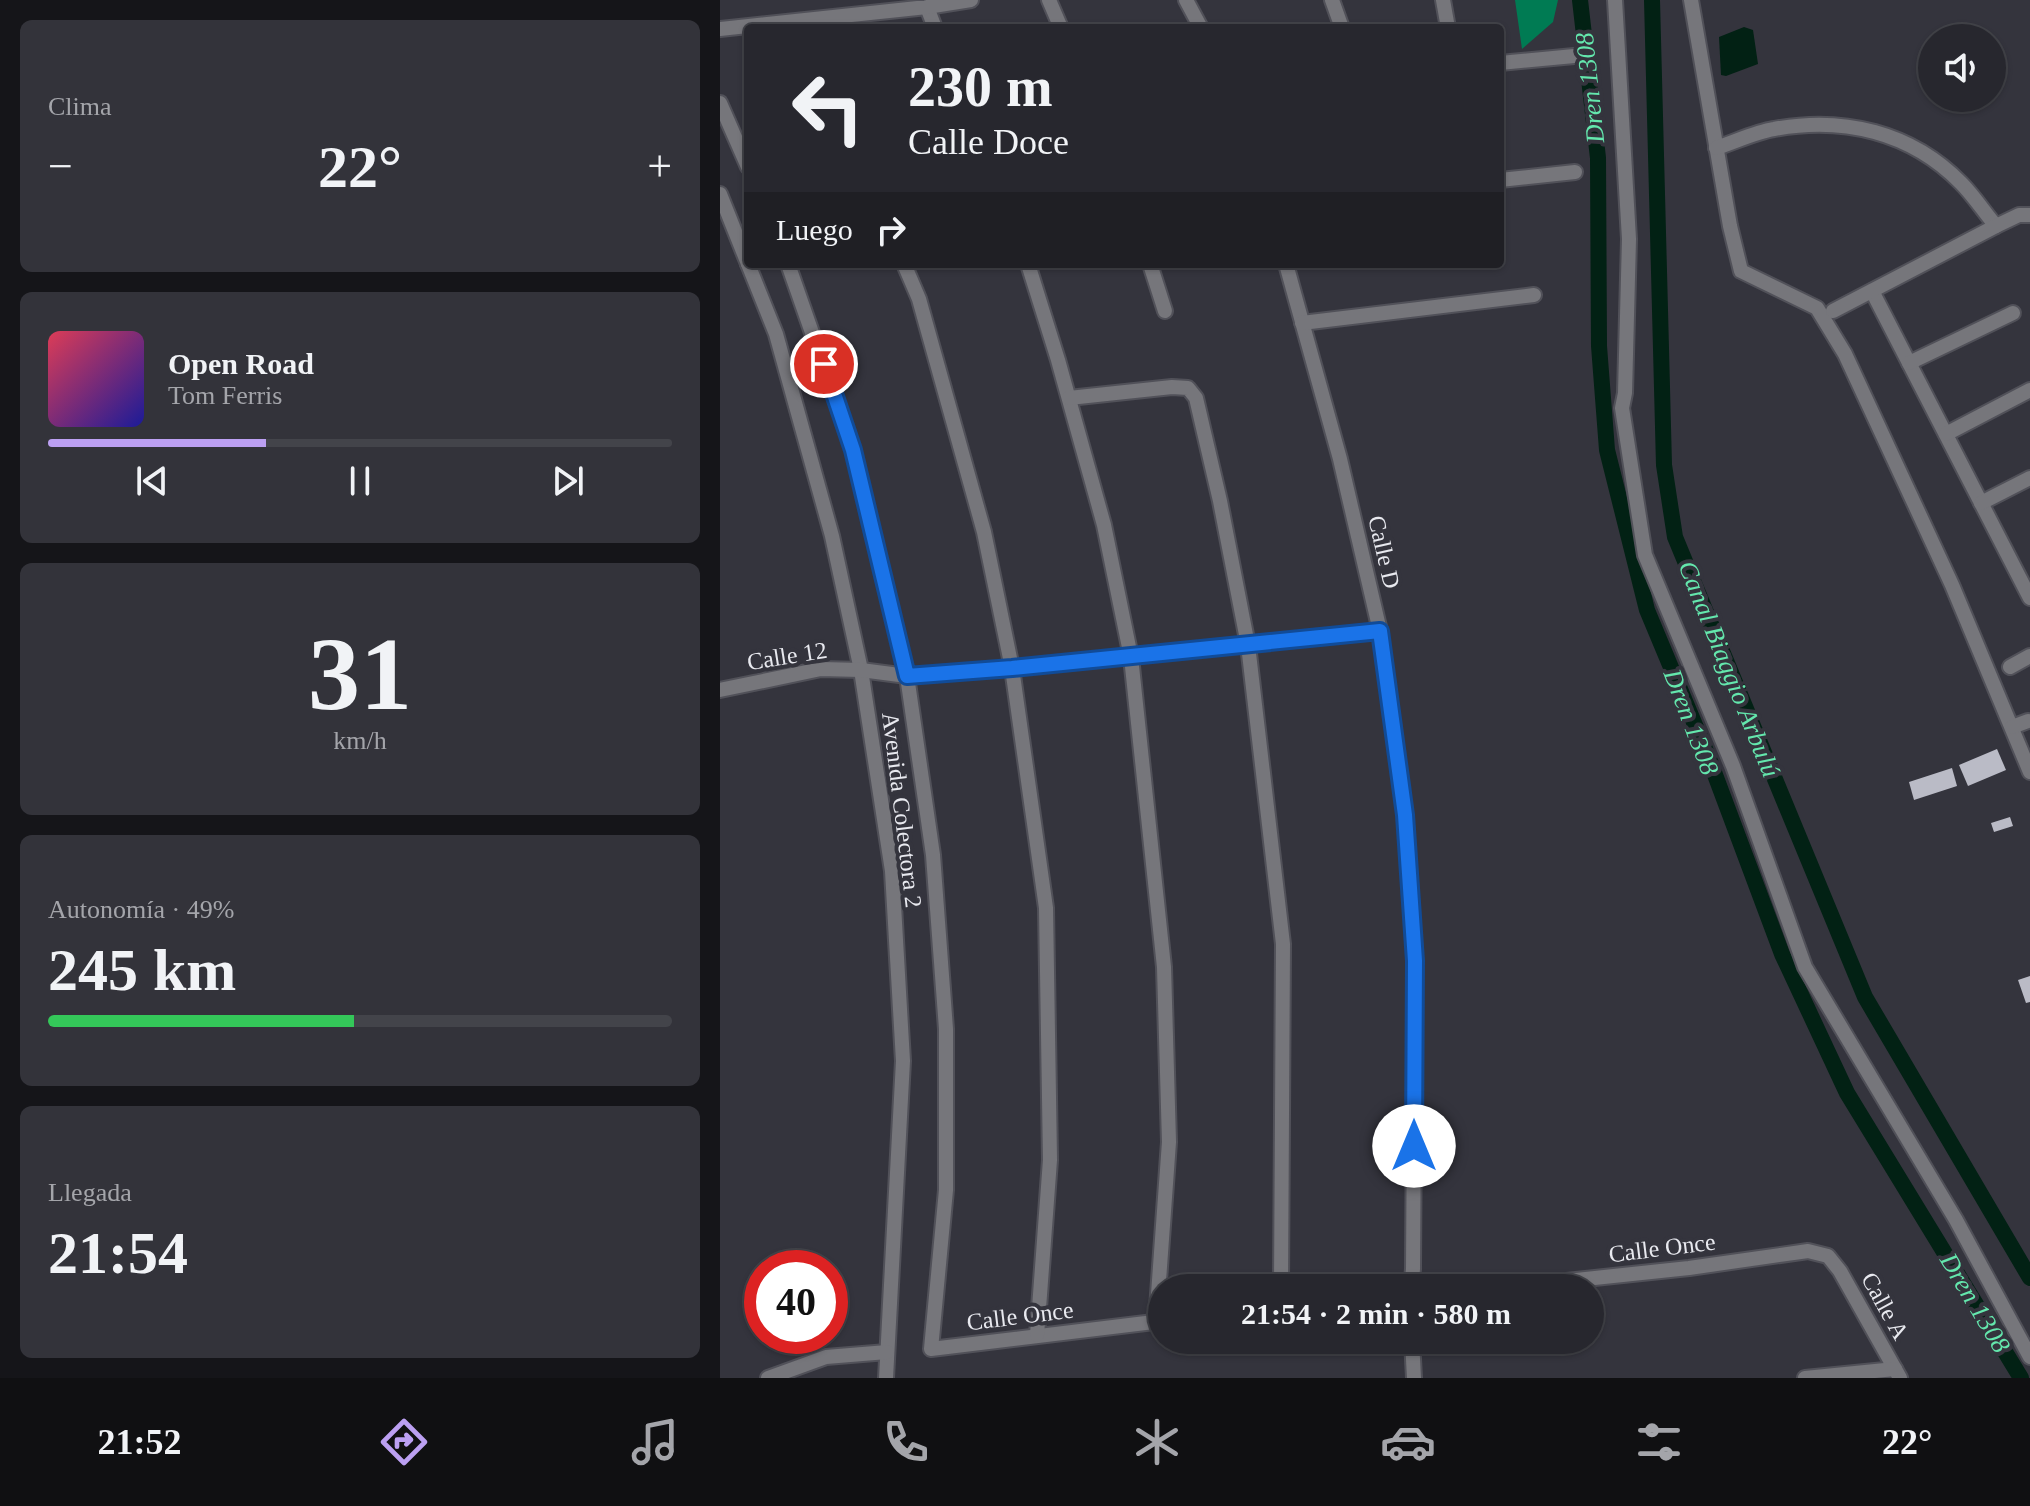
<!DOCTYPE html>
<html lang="es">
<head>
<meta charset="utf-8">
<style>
  :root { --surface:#27272e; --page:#33333a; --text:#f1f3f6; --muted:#a4a5aa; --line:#43444a; --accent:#bca0f2 }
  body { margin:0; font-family:Georgia,serif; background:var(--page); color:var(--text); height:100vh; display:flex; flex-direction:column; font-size:30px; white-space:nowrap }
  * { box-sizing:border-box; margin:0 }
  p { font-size:26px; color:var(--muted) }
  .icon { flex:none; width:44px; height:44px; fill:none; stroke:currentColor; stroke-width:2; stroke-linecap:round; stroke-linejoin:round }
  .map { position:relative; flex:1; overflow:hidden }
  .side { display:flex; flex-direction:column; gap:20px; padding:20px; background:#151519; width:720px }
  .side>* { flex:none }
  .hud { position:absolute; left:24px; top:24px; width:760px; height:244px; border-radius:8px; box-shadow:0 2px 6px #0004,0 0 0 2px var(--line); background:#27272e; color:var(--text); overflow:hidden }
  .buttons { position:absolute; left:1198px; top:24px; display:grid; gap:16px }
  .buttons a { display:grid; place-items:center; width:88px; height:88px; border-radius:50%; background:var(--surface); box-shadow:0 2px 6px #0004,0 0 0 2px var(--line); font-size:40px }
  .speed { position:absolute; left:24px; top:1250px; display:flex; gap:16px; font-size:40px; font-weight:700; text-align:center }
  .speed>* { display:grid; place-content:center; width:104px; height:104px; border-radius:50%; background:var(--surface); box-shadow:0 2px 6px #0004,0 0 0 2px var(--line); line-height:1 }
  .speed .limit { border:12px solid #d22; background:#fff; color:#111 }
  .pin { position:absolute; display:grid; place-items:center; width:68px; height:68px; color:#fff; margin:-34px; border:4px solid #fff; border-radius:50%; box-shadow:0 2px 8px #0007 }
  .me { position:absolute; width:88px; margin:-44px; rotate:0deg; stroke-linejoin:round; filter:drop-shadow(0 0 6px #0008) }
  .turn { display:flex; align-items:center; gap:28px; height:168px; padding:0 32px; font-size:36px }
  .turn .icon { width:104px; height:104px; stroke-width:2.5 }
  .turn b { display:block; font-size:56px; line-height:68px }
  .then { display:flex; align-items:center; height:76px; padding:0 32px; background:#0003; gap:16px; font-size:30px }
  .big { font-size:60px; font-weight:700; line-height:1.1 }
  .side .card { flex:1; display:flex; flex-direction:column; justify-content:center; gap:12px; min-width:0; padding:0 28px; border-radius:12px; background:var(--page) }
  .side .dial { align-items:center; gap:0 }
  .dial b { font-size:104px; line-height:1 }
  .song { display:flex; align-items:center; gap:24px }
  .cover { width:96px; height:96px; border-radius:12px; background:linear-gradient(135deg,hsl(350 70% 55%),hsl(240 70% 35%)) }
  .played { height:8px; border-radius:4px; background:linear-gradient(90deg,var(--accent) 35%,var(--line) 35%) }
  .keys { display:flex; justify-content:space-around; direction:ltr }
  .heat { display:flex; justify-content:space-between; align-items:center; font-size:44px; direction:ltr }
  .charge { height:12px; border-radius:6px; background:linear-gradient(90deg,#34c759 49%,var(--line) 0) }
  .trip { position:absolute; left:428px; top:1274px; width:456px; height:80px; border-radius:40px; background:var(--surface); box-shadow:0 2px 6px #0004,0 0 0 2px var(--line); font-weight:700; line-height:80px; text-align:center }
  .tabs { display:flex; height:128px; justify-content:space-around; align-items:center; background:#101012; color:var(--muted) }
  .tabs .icon { width:56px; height:56px }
  .tabs .on { color:var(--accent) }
  .tabs b { font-size:36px; color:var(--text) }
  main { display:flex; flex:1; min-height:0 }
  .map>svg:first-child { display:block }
</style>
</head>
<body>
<main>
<section class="side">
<div class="card"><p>Clima</p>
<div class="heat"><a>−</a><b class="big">22°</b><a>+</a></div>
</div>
<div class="card">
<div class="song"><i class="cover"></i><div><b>Open Road</b><p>Tom Ferris</p></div></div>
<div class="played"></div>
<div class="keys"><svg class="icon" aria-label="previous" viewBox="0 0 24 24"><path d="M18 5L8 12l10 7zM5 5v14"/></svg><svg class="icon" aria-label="pause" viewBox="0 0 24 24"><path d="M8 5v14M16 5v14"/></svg><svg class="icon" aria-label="next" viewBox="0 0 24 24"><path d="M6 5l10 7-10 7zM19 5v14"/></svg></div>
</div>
<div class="card dial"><b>31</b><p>km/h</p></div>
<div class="card"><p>Autonomía · 49%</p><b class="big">245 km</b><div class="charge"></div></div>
<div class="card"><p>Llegada</p><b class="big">21:54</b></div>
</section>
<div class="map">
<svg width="1310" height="1378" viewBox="0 0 1310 1378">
  <rect width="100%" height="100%" fill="#34343d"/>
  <!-- forest -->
  <path fill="#007b53" d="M 795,0 L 838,0 L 833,22 L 802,49 Z"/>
  <!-- water -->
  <path fill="#022114" d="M 1024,27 L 1033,30 L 1038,64 L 1006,76 L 1001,75 L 999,37 Z"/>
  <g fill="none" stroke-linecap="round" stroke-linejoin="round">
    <!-- canal -->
    <g stroke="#022114" stroke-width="16">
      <path d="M 860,0 L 878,158 L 879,346 L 887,450 L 927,610 L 988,756 L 1062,954 L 1127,1093 L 1301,1378"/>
      <path d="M 932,0 L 944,465 L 955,537 L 1145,997 L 1310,1278"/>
    </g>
  </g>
  <!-- building -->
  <g fill="#babbc6">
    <path d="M 1277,749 L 1286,770 L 1248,786 L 1239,765 Z"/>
    <path d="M 1232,768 L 1237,786 L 1194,800 L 1189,782 Z"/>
    <path d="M 1290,817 L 1293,826 L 1274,832 L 1271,823 Z"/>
    <path d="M 1310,976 L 1310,1002 L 1306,1003 L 1298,980 Z"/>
  </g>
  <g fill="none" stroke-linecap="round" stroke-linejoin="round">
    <defs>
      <g id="minor">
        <path d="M 329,0 L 341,28"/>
        <path d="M 466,0 L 481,28"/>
        <path d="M 612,0 L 622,28"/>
        <path d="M 723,0 L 728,28"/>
        <path d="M 895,0 L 909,239 L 905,393 L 902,408 L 925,555 L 1013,766 L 1085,967 L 1236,1220 L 1310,1357"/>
        <path d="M 971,0 L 1010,226 L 1021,271 L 1097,308 L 1125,354 L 1232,585 L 1310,772"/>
        <path d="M 207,7 L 215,28"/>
        <path d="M 0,29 L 207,7 L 251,0"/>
        <path d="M 780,63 L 854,56"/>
        <path d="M 0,103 L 28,167"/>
        <path d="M 996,148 C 1015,142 1035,132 1054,129 C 1123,116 1191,132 1241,183 C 1254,196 1264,212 1276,226"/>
        <path d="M 780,180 L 855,172"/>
        <path d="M 0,194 L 28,264"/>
        <path d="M 28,264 L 56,334 L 112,536 L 141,670 L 172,871 L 183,1061 L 166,1378"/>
        <path d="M 68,264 L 133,450 L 187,676 L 213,855 L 226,1029 L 226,1190 L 211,1349 L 442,1321"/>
        <path d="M 184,264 L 199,299 L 264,532 L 292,668 L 326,908 L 330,1160 L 317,1335"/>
        <path d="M 308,264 L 338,360 L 384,525 L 411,657 L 444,967 L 449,1142 L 436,1322"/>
        <path d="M 430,264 L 445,311"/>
        <path d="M 566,264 L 620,459 L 660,631 L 685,815 L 695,961 L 693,1269 L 691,1288"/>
        <path d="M 1152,291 L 1310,598"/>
        <path d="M 1113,311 L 1276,226 L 1299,215 L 1310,215"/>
        <path d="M 582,323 L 814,295"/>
        <path d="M 1189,363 L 1293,313"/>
        <path d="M 349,398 L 452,387 L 468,388 L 476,398 L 500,501 L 528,645 L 563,944 L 561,1288"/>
        <path d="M 1226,434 L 1310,390"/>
        <path d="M 1261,503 L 1310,478"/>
        <path d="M 1290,667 L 1310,656"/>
        <path d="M 0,690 L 101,669 L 141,670 L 187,676 L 292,668 L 660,631"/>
        <path d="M 1292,727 L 1308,721"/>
        <path d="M 780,1288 L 969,1268 L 1088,1251 L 1108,1256 L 1120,1271 L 1180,1378"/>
        <path d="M 692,1340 L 694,1378"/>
        <path d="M 48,1378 L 106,1357 L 167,1352"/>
        <path d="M 1085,1378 L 1175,1369"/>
      </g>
    </defs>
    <!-- minor casing -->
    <use href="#minor" stroke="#515159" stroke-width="18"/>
    <!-- minor -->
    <use href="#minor" stroke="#76767b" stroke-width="14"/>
  </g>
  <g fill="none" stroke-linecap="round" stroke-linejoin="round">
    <defs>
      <path id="route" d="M 104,364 L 133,450 L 187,676 L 292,668 L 660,631 L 685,815 L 695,961 L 694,1146"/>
    </defs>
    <!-- route casing -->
    <use href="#route" stroke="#114b97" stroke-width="20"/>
    <!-- route -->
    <use href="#route" stroke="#1a73e8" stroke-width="14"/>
  </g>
  <g text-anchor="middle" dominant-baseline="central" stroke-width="8" stroke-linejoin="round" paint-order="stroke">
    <!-- street labels -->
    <g font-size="24" fill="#e8e9ef" stroke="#34343d">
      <text transform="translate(664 552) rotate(77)">Calle D</text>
      <text transform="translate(67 656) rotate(-9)">Calle 12</text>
      <text transform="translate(182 810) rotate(83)">Avenida Colectora 2</text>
      <text transform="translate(942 1248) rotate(-7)">Calle Once</text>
      <text transform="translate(1165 1306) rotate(61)">Calle A</text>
      <text transform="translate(300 1316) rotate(-7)">Calle Once</text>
    </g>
    <!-- water labels -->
    <g font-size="26" font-style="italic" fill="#64e7ad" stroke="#34343d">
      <text transform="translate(870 88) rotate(-96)">Dren 1308</text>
      <text transform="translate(1009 669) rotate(68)">Canal Biaggio Arbulú</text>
      <text transform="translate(971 722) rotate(69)">Dren 1308</text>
      <text transform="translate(1255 1303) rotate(59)">Dren 1308</text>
    </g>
  </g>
</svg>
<div class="buttons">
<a><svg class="icon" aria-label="sound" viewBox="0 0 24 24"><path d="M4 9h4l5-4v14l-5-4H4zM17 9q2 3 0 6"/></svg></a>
</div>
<div class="speed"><div class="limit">40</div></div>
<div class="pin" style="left:104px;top:364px;background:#d93025"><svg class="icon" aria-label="arrive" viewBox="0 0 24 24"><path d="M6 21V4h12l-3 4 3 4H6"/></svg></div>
<svg class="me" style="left:694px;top:1146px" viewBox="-20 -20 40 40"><circle r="19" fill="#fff"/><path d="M0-13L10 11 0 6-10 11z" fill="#1a73e8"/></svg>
<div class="trip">21:54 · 2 min · 580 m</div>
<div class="hud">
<div class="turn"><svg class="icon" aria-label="left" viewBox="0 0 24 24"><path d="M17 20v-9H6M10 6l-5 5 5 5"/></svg><div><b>230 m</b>Calle Doce</div></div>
<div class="then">Luego<svg class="icon" aria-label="right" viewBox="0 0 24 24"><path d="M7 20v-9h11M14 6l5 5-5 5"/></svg></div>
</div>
</div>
</main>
<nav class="tabs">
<b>21:52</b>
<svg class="icon on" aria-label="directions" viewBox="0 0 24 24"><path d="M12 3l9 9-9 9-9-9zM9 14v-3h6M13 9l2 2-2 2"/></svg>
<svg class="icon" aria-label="music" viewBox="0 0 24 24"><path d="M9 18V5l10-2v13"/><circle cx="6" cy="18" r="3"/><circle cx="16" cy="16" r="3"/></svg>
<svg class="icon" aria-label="phone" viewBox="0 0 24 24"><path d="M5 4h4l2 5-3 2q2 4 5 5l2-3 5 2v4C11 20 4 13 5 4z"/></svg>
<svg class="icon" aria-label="climate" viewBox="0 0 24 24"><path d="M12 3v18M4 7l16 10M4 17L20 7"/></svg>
<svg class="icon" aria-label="car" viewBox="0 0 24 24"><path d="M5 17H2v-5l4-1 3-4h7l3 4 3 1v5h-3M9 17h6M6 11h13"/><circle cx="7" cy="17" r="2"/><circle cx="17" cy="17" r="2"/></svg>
<svg class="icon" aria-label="filters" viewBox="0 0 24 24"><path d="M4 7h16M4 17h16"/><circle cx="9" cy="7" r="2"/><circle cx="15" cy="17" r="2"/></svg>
<b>22°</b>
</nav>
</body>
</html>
